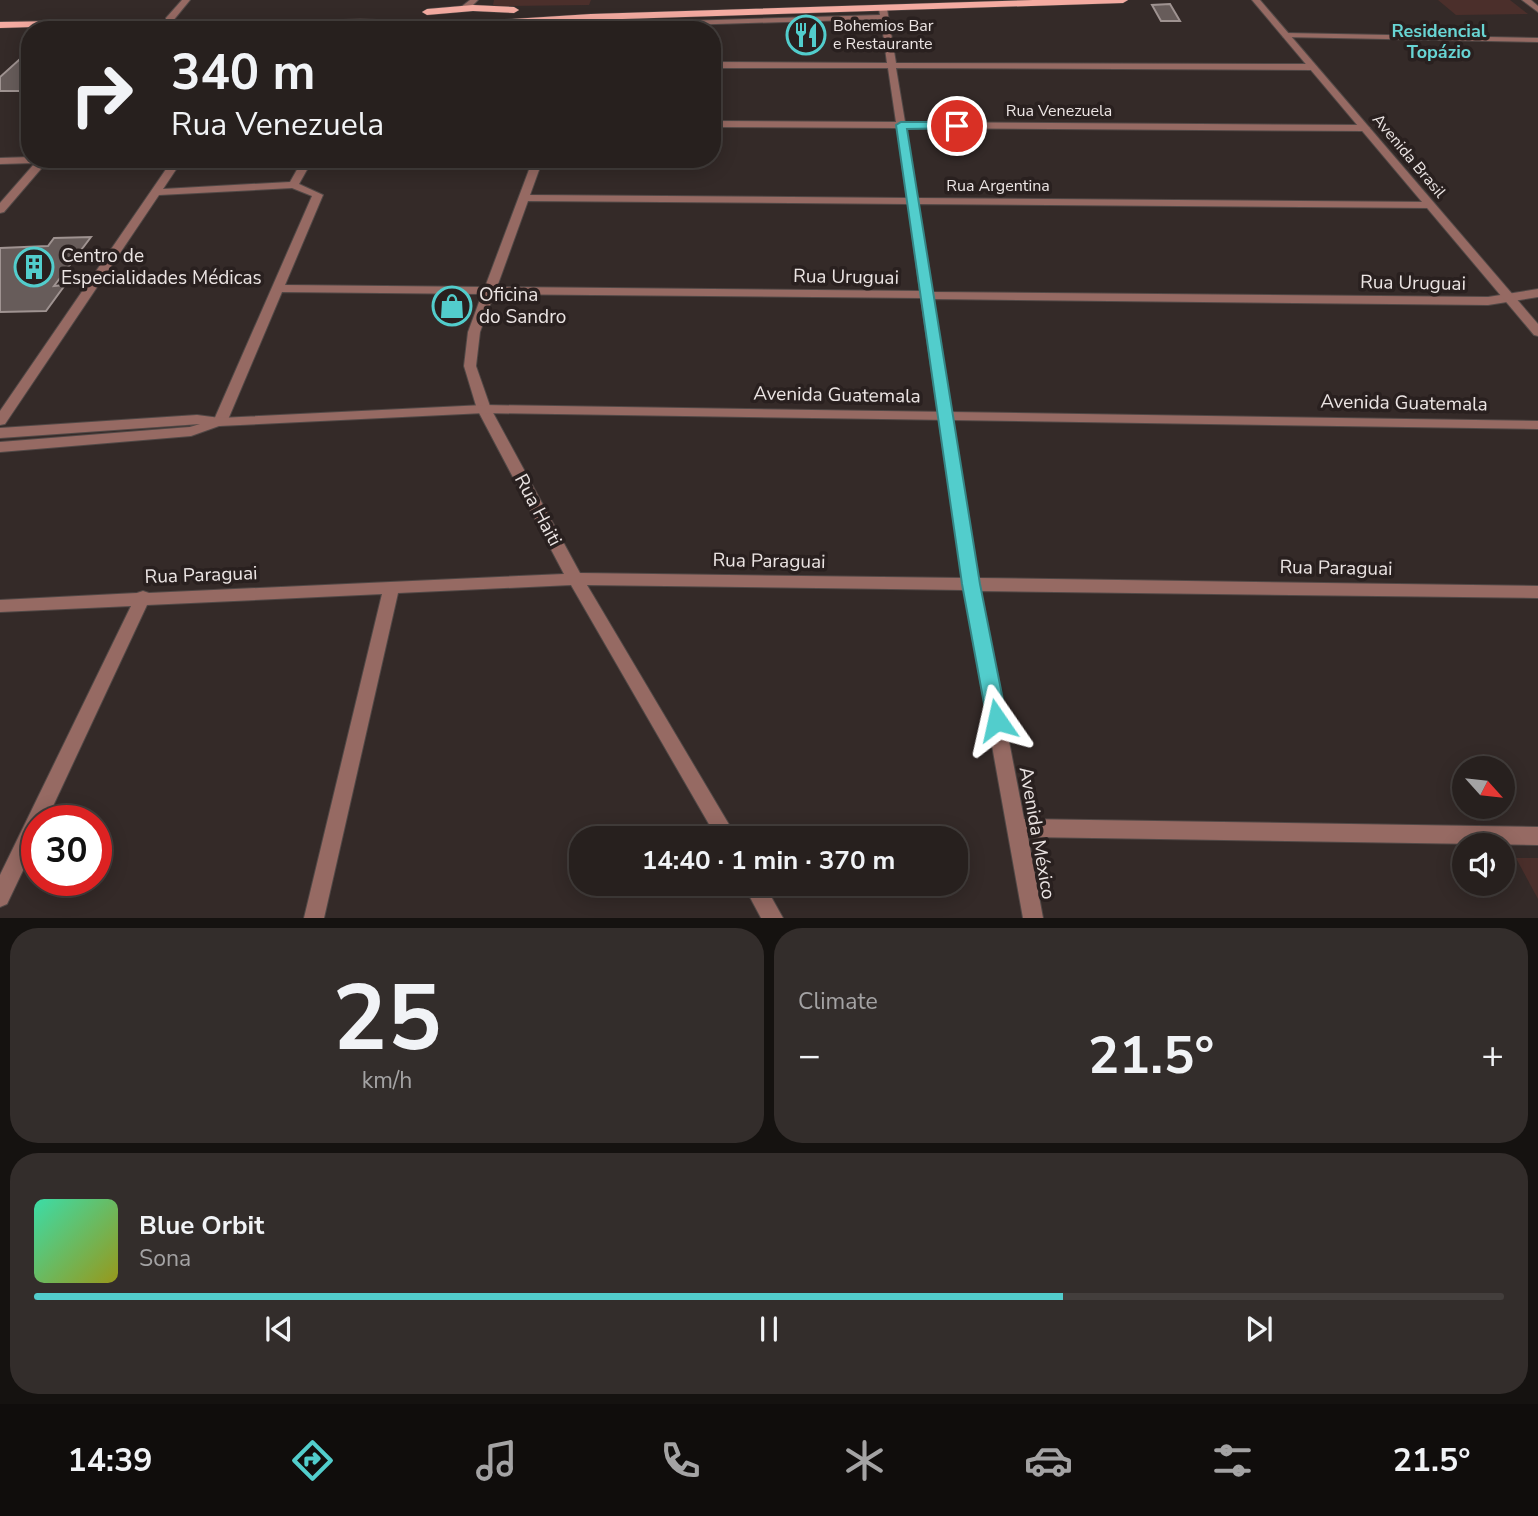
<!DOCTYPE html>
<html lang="en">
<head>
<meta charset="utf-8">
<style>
  :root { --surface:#27201e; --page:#332d2b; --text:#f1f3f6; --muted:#a4a3a4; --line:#433e3c; --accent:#52cdcc }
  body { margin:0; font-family:"Nunito Sans",sans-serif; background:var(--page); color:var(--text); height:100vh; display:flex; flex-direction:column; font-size:26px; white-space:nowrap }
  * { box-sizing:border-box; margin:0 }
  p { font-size:23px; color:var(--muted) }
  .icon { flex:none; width:38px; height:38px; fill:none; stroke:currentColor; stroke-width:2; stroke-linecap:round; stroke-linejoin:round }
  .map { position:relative; height:918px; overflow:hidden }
  .drawer { display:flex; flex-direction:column; gap:10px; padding:10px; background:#151210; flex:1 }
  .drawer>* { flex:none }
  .hud { position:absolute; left:21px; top:21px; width:700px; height:147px; border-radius:28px; box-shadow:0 4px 18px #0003,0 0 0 2px var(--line); background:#27201e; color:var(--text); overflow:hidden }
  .needle { width:46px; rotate:117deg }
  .controls { position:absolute; left:1452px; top:756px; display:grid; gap:14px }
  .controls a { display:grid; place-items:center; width:63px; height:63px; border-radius:50%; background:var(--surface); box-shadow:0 4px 18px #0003,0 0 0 2px var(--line); font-size:35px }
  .speed { position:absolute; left:21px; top:805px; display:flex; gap:14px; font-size:35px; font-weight:700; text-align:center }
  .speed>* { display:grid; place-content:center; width:91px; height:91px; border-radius:50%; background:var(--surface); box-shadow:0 4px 18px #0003,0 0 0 2px var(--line); line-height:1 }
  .speed .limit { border:10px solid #d22; background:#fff; color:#111 }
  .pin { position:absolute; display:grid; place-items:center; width:60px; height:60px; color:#fff; margin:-30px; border:4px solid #fff; border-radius:50%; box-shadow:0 2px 7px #0007 }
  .me { position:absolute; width:77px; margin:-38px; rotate:349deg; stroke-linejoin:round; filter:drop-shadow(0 0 5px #0008) }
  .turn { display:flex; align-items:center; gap:24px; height:147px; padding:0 35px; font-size:32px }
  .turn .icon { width:91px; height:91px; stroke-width:2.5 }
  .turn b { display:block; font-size:49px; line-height:60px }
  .big { font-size:52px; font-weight:700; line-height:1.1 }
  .drawer .card { flex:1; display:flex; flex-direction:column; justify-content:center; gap:10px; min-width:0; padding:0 24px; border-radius:28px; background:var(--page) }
  .drawer .dial { align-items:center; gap:0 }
  .dial b { font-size:91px; line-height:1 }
  .song { display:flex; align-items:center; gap:21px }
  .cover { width:84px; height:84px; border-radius:10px; background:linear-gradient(135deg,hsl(160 70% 55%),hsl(60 70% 35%)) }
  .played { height:7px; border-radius:4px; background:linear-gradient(90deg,var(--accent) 70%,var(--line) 70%) }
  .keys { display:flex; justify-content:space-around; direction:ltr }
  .heat { display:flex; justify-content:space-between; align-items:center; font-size:38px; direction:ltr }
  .drawer .tiles { flex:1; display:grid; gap:10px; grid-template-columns:1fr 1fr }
  .card:last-child { grid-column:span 2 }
  .trip { position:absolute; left:569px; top:826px; width:399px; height:70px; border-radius:28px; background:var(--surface); box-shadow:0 4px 18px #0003,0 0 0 2px var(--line); font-weight:700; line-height:70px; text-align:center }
  .menu { display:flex; height:112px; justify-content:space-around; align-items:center; background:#100d0c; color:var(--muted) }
  .menu .icon { width:49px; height:49px }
  .menu .on { color:var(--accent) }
  .menu b { font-size:32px; color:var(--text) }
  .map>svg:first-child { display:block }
</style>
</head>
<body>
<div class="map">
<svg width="1538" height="918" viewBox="0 0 1538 918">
  <rect width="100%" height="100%" fill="#342a28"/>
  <!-- green -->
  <g fill="#4b2f2b">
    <path d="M 494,0 L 591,0 L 589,5 L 501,6 L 493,5 Z"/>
    <path d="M 1438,0 L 1510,0 L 1528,14 L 1456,15 Z"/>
    <path d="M 1516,858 L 1538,858 L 1538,899 Z"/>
  </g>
  <!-- building -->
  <g fill="#675c5a" stroke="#9f9391" stroke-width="2">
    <path d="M 1170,4 L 1180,21 L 1161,21 L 1152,5 Z"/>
    <path d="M 30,50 L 30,91 L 0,91 L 0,77 Z"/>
    <path d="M 91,237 L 54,286 L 65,285 L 46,311 L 0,312 L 0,248 L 48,246 L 54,238 Z"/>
  </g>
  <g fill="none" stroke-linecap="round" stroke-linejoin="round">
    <defs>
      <g id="minor">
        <path d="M 883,7 L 887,9 L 896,63 L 1313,64 L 1317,67 L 1313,70 L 896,68 L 905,122 L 1365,125 L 1370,128 L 1365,131 L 906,128 L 917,198 L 1430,202 L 1435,205 L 1430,208 L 918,204 L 932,292 L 1488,297 L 1538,289 L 1538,297 L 1488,305 L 933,299 L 978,578 L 1538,586 L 1538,598 L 980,591 L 1024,819 L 1538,827 L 1538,845 L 1028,837 L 1043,918 L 1023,918 L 964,590 L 587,585 L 737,838 L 717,838 L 571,585 L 398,593 L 324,918 L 304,918 L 382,594 L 147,605 L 46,821 L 37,821 L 37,841 L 7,904 L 0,907 L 0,875 L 131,606 L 0,612 L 0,600 L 137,593 L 143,591 L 149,593 L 564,574 L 477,409 L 464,366 L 468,332 L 482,294 L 282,292 L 227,422 L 220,426 L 215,425 L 213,422 L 312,196 L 292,188 L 159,195 L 5,424 L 0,425 L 0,411 L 173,159 L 183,159 L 163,189 L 290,182 L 303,159 L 313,159 L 299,184 L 323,195 L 285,285 L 485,287 L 533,159 L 543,159 L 530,195 L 907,198 L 897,128 L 712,127 L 712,121 L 896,122 L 888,68 L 712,68 L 712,62 L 887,63 L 881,19 L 587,28 L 583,26 L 587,24 L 880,15 L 879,9 ZM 528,201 L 908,204 L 920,291 L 497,287 ZM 494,294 L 921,298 L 962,578 L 580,573 L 491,409 L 476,366 L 480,332 Z"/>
        <path d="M 1286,33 L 1538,38 L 1538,42 L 1283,37 L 1283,33 Z"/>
        <path d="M 30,157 L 30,159 L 72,159 L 67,162 L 46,163 L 4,212 L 0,213 L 0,203 L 35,163 L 0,164 L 0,158 Z"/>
        <path d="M 743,884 L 764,884 L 783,918 L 761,918 Z"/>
      </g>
      <g id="tertiary">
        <path d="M 182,0 L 190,0 L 172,22 L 166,22 L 166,18 Z"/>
        <path d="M 470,0 L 478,0 L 467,11 L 461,11 L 461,7 Z"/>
        <path d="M 1252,0 L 1260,0 L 1538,324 L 1538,336 L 1534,335 Z"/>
        <path d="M 1522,0 L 1531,0 L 1538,6 L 1538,12 Z"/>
        <path d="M 484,405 L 1538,421 L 1538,429 L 484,413 L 219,426 L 191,436 L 0,452 L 0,442 L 190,427 L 200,424 L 0,438 L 0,428 L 197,415 L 220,418 Z"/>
      </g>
      <g id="primary">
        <path d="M 1033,0 L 1128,0 L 1123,3 L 591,20 L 465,28 L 360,25 L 82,30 L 87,27 L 360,19 L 465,22 L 591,14 Z"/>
        <path d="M 473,5 L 514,7 L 519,10 L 514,13 L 473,11 L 427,15 L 422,12 L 427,9 Z"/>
        <path d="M 104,20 L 104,24 L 101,25 L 0,28 L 0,22 Z"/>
      </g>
    </defs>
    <!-- minor casing -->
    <use href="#minor" stroke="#514846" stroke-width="2"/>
    <!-- tertiary casing -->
    <use href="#tertiary" stroke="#514846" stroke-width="2"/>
    <!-- primary casing -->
    <use href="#primary" stroke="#514846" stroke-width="1"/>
    <!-- minor -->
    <use href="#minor" fill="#966a63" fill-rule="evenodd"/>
    <!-- tertiary -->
    <use href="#tertiary" fill="#966a63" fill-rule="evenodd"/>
    <!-- primary -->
    <use href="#primary" fill="#f4aba1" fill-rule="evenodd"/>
  </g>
  <!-- route -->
  <path fill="#52cdcc" stroke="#358585" stroke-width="2" d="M 957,122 L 962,126 L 960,128 L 907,129 L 980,584 L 1007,720 L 1004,726 L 997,728 L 990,726 L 987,720 L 962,584 L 896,125 L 901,122 Z"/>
  <!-- icons -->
  <defs>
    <symbol id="restaurant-ring" viewBox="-11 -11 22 22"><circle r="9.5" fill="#29201f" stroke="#52cdcc" stroke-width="1.5"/><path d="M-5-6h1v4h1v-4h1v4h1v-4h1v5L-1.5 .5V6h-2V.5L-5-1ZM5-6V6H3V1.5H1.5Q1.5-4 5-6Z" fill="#52cdcc"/></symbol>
    <symbol id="building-ring" viewBox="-11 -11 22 22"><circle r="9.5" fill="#29201f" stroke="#52cdcc" stroke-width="1.5"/><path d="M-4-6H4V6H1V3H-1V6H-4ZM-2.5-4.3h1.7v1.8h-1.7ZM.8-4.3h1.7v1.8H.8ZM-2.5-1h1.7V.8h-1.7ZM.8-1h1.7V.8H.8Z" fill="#52cdcc"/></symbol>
    <symbol id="shop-ring" viewBox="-11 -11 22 22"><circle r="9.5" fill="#29201f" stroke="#52cdcc" stroke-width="1.5"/><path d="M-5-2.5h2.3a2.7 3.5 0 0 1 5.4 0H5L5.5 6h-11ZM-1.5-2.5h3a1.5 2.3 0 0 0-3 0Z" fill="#52cdcc"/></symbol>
  </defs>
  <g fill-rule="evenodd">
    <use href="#restaurant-ring" x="784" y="13" width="44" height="44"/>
    <use href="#building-ring" x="12" y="245" width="44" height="44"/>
    <use href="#shop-ring" x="430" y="284" width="44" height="44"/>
  </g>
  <g text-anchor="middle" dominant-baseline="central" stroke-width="7" stroke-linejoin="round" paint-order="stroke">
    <!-- far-poi labels -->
    <g font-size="16" fill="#ebe4e3" stroke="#29201f" text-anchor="start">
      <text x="833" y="26">Bohemios Bar<tspan x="833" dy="18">e Restaurante</tspan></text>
    </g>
    <!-- far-street labels -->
    <g font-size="16" fill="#ebe4e3" stroke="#29201f">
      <text x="1059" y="111">Rua Venezuela</text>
      <text transform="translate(1409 156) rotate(50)">Avenida Brasil</text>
      <text x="998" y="186">Rua Argentina</text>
    </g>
    <!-- far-neighbourhood labels -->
    <g font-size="18" font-weight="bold" fill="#68d5d4" stroke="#29201f">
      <text x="1439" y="31">Residencial<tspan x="1439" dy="21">Topázio</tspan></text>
    </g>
    <!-- poi labels -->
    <g font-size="19" fill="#ebe4e3" stroke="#29201f" text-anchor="start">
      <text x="61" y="256">Centro de<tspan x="61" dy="22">Especialidades Médicas</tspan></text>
      <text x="479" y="295">Oficina<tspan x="479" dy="22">do Sandro</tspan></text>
    </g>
    <!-- street labels -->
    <g font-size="19" fill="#ebe4e3" stroke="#29201f">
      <text transform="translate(846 277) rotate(1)">Rua Uruguai</text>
      <text transform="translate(1413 283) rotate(1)">Rua Uruguai</text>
      <text transform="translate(837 395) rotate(1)">Avenida Guatemala</text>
      <text transform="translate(1404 403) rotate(1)">Avenida Guatemala</text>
      <text transform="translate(538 510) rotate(62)">Rua Haiti</text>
      <text transform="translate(769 561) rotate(1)">Rua Paraguai</text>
      <text transform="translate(1336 568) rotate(1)">Rua Paraguai</text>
      <text transform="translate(201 575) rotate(-2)">Rua Paraguai</text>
      <text transform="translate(1037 833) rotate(80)">Avenida México</text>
    </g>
  </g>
</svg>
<div class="controls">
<a><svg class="needle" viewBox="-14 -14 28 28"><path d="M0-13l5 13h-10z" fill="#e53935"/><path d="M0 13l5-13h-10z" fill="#a4a3a4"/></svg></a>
<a><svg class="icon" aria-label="sound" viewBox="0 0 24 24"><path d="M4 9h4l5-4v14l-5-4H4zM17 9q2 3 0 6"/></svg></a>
</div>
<div class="speed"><div class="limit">30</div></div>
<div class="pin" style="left:957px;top:126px;background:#d93025"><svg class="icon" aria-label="arrive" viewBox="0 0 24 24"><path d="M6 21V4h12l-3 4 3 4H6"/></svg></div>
<svg class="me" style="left:997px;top:720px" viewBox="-20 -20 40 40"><path d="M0-17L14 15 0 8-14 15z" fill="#52cdcc" stroke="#fff" stroke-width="4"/></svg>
<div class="trip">14:40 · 1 min · 370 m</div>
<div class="hud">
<div class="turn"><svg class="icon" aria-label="right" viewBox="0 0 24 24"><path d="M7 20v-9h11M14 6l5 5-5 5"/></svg><div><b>340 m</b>Rua Venezuela</div></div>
</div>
</div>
<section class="drawer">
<div class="tiles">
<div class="card dial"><b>25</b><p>km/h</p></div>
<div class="card"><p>Climate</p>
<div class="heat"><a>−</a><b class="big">21.5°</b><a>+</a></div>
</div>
<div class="card">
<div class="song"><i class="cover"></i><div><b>Blue Orbit</b><p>Sona</p></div></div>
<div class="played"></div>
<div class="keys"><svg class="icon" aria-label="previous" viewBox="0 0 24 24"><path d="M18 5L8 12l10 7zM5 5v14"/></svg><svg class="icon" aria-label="pause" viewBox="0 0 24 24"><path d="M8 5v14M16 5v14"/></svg><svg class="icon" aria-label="next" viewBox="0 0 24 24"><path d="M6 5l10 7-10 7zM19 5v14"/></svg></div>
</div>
</div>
</section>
<nav class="menu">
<b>14:39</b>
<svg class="icon on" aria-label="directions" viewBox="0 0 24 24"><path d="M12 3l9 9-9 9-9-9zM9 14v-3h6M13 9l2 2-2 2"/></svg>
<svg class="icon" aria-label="music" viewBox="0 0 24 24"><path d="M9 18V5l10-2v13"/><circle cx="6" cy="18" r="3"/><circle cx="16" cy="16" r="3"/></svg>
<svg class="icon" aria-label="phone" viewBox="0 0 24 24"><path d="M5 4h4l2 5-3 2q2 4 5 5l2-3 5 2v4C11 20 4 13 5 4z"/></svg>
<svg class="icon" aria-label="climate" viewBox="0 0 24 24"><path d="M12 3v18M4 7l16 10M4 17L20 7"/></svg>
<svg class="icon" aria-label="car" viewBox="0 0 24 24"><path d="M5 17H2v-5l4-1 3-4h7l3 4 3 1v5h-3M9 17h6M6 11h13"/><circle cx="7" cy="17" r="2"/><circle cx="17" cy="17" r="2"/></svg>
<svg class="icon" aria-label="filters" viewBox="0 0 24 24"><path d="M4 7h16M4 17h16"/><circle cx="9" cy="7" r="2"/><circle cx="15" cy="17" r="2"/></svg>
<b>21.5°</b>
</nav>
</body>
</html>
